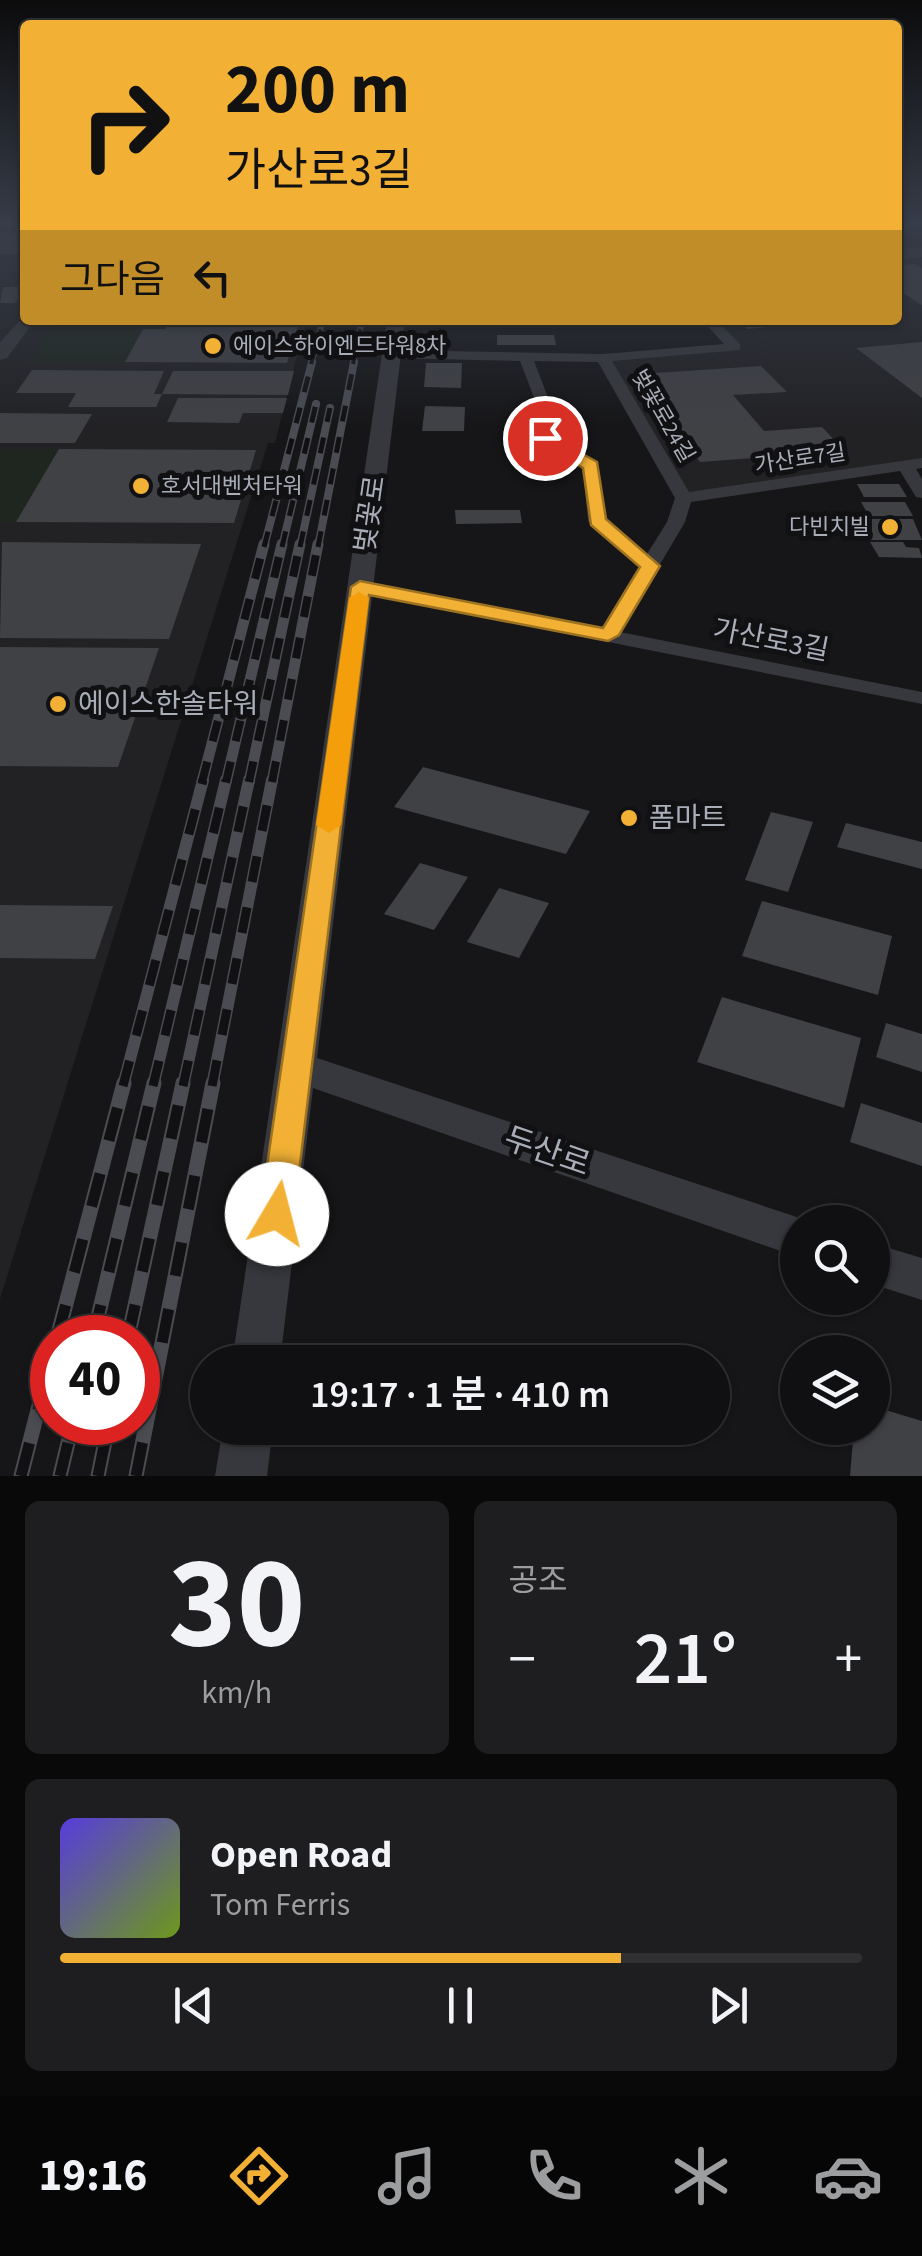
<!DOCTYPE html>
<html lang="ko">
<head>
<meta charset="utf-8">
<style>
  :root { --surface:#101012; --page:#1e1e20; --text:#f1f3f6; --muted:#9c9d9f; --line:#303032; --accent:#f2b134 }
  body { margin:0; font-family:"Source Sans 3","Noto Sans KR",sans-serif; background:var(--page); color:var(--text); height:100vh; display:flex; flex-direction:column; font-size:38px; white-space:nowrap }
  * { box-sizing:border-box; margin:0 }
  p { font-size:32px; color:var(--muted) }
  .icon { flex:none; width:55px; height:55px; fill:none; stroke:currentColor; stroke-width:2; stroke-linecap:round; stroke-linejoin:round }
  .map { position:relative; height:1476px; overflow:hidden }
  .side { display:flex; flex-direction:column; gap:25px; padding:25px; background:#09090a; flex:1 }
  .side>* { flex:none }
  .hud { position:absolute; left:20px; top:20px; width:882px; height:305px; border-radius:10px; box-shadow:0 2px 8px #0004,0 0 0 2px var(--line); background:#f2b134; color:#111; overflow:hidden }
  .controls { position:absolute; left:780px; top:1205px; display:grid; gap:20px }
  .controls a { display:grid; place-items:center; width:110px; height:110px; border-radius:50%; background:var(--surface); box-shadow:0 2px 8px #0004,0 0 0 2px var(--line); font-size:50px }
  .speed { position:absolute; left:30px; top:1315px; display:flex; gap:20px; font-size:50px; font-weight:700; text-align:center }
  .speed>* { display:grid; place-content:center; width:130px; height:130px; border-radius:50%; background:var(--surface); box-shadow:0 2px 8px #0004,0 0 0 2px var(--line); line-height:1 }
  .speed .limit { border:15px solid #d22; background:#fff; color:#111 }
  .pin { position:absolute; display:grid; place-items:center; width:85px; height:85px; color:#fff; margin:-42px; border:5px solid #fff; border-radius:50%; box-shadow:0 2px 10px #0007 }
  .me { position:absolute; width:110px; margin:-55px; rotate:8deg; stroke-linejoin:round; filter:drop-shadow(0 0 8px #0008) }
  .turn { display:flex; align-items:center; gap:35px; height:210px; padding:0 40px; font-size:45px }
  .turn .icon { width:130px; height:130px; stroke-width:2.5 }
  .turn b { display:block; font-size:70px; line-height:85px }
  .then { display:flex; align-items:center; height:95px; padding:0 40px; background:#0003; gap:20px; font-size:38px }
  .big { font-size:75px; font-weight:600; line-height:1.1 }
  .side .widget { flex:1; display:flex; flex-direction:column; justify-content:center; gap:15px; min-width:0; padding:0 35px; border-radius:15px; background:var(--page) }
  .side .dial { align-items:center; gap:0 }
  .dial b { font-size:130px; line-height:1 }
  .song { display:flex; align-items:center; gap:30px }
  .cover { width:120px; height:120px; border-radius:15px; background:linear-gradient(135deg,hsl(250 70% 55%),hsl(80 70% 35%)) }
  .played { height:10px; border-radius:5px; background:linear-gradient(90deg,var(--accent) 70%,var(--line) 70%) }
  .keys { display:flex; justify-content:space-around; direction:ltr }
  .heat { display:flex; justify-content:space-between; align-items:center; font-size:55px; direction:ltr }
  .side .tiles { flex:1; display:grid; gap:25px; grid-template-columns:1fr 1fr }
  .widget:last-child { grid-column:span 2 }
  .trip { position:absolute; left:190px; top:1345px; width:540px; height:100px; border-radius:50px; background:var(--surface); box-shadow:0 2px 8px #0004,0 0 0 2px var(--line); font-weight:600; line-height:100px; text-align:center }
  .menu { display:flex; height:160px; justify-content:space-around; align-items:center; background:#060607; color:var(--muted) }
  .menu .icon { width:70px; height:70px }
  .menu .current { color:var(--accent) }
  .menu b { font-size:45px; color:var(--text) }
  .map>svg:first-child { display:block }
</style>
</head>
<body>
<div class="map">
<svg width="922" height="1476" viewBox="0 0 922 1476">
  <rect width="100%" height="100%" fill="#161618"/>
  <!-- built -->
  <g fill="#222225">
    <path d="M 0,221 L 25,221 L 25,320 L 306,320 L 275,443 L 268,443 L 0,1299 Z"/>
    <path d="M 898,221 L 922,221 L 922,458 L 684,498 L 603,358 L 734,347 L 709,320 L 898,320 Z"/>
  </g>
  <!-- green -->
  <g fill="#1e261f">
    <path d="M 57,320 L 170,320 L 165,329 L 143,330 L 125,362 L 28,362 Z"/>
    <path d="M 0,449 L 59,449 L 16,522 L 0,522 Z"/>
  </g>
  <!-- building -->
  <g fill="#404145">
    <path d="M 0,233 L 25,234 L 25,254 L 0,254 Z"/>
    <path d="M 915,264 L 922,268 L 922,305 L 898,290 L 898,265 Z"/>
    <path d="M 3,287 L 25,287 L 25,291 L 15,303 L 0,303 Z"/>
    <path d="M 738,320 L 772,320 L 778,326 L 747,329 Z"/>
    <path d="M 818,320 L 878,320 L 878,323 L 827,327 Z"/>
    <path d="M 168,323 L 299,323 L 287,363 L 125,362 L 143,329 L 165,329 Z"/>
    <path d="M 497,335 L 554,335 L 556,345 L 497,345 Z"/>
    <path d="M 922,342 L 922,398 L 856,348 Z"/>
    <path d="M 426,363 L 462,363 L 461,388 L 424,387 Z"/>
    <path d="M 761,366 L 787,392 L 733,395 L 764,431 L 822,427 L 845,451 L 700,462 L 640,374 Z"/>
    <path d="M 32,370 L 164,371 L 154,394 L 162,394 L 156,407 L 68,407 L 76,393 L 16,393 Z"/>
    <path d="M 173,371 L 294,371 L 288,395 L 162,394 Z"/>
    <path d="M 178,398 L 287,398 L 283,413 L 243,413 L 239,423 L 167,422 Z"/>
    <path d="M 425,406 L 465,407 L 464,431 L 422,431 Z"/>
    <path d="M 0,413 L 92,414 L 75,443 L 0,443 Z"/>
    <path d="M 59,449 L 256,450 L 234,523 L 16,522 Z"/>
    <path d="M 857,484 L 899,484 L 907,497 L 864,497 Z"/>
    <path d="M 861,502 L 905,502 L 913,516 L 869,516 Z"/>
    <path d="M 455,510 L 520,510 L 522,523 L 456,524 Z"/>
    <path d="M 859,519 L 913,519 L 922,540 L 870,540 Z"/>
    <path d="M 2,542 L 201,544 L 169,639 L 0,638 Z"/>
    <path d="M 870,542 L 903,542 L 906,547 L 919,548 L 922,558 L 879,557 Z"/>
    <path d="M 0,647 L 159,648 L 118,767 L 0,766 Z"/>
    <path d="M 423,767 L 590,811 L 566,854 L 394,807 Z"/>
    <path d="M 771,812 L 813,822 L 788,892 L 745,880 Z"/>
    <path d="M 846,823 L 922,842 L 922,869 L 837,847 Z"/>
    <path d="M 420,863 L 468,877 L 434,930 L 384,914 Z"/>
    <path d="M 499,888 L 549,903 L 519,958 L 467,942 Z"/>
    <path d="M 762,901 L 892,936 L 878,995 L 742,956 Z"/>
    <path d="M 0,905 L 113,906 L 95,959 L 0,958 Z"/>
    <path d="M 722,997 L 861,1038 L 844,1108 L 697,1062 Z"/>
    <path d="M 886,1023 L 922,1034 L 922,1072 L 876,1057 Z"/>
    <path d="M 861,1103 L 922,1123 L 922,1166 L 850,1142 Z"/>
    <path d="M 872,1406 L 922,1421 L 922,1476 L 850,1476 L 854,1428 L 872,1428 Z"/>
  </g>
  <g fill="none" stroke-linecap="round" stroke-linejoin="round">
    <!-- minor -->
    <path fill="#37383d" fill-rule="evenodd" d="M 702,320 L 716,320 L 740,344 L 740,350 L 612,361 L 689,492 L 922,458 L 922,468 L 916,469 L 922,479 L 922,498 L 916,497 L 900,471 L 691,502 L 685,522 L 620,632 L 922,692 L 922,704 L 360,593 L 350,587 L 360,581 L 602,629 L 640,567 L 588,521 L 583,468 L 537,438 L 535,400 L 520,361 L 392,358 L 385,354 L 392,350 L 603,354 L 724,344 ZM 534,361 L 598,362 L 675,498 L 667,522 L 647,554 L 606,519 L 597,463 L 553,436 L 549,400 Z"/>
    <!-- tertiary -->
    <g fill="#37383d" fill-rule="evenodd">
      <path d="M 922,247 L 922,257 L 898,259 L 898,249 Z"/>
      <path d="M 25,315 L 25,320 L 35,320 L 7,358 L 0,360 L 0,342 Z"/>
      <path d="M 387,320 L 405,320 L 317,1058 L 812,1222 L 798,1222 L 798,1257 L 313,1088 L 280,1362 L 232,1362 Z"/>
      <path d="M 872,1243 L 922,1258 L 922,1300 L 872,1284 Z"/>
      <path d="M 223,1428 L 273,1428 L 267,1476 L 215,1476 Z"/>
    </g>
    <defs>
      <g id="rail-far4">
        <path d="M 311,364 L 323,320"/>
        <path d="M 353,364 L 362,320"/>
      </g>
      <g id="rail-far3">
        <path d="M 264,547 L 312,362"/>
        <path d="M 282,547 L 316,404"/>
        <path d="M 300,547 L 330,408"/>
        <path d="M 318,547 L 354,362"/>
      </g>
      <g id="rail-far2">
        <path d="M 202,782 L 264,544"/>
        <path d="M 226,782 L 282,544"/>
        <path d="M 249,782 L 300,544"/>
        <path d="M 272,782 L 318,544"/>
      </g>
      <g id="rail-far1">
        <path d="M 123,1086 L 203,780"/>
        <path d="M 153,1086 L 226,780"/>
        <path d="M 183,1086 L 249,780"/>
        <path d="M 212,1086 L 272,780"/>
      </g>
      <g id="rail">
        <path d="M 57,1338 L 124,1083"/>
        <path d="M 93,1338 L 154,1083"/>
        <path d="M 128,1338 L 183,1083"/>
        <path d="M 21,1476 L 52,1355"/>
        <path d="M 60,1476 L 73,1422"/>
        <path d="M 98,1476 L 109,1422"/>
        <path d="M 136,1476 L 213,1083"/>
      </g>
    </defs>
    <!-- rail-far4 casing -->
    <use href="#rail-far4" stroke="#4a4c52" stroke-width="6"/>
    <!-- rail-far3 casing -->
    <use href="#rail-far3" stroke="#4a4c52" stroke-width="8"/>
    <!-- rail-far2 casing -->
    <use href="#rail-far2" stroke="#4a4c52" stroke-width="11"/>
    <!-- rail-far1 casing -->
    <use href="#rail-far1" stroke="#4a4c52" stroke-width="12"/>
    <!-- rail casing -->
    <use href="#rail" stroke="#4a4c52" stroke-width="15"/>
    <!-- rail-far4 -->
    <use href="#rail-far4" stroke="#111113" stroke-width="4" stroke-dasharray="12" stroke-linecap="butt"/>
    <!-- rail-far3 -->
    <use href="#rail-far3" stroke="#111113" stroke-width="5" stroke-dasharray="16" stroke-linecap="butt"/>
    <!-- rail-far2 -->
    <use href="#rail-far2" stroke="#111113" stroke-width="8" stroke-dasharray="21" stroke-linecap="butt"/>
    <!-- rail-far1 -->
    <use href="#rail-far1" stroke="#111113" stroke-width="9" stroke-dasharray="26" stroke-linecap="butt"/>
    <!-- rail -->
    <use href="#rail" stroke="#111113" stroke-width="11" stroke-dasharray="34" stroke-linecap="butt"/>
  </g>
  <!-- sky -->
  <linearGradient id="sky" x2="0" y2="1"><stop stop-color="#0c0c0d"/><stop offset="0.52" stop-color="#363c48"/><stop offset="1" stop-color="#363c48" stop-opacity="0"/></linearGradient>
  <rect width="922" height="428" fill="url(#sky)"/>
  <!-- route -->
  <path fill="#f2b134" stroke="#9d7322" stroke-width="2.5" d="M 545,433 L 597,462 L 606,519 L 660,566 L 619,635 L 608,641 L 369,595 L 294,1214 L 289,1225 L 277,1229 L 265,1225 L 260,1214 L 351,587 L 360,581 L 603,628 L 640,567 L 591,525 L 583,468 L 539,442 L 537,438 Z"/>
  <!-- slow -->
  <path fill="#f59e0b" d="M 359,592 L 369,598 L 341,825 L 329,833 L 316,825 L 349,598 Z"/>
  <!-- markers -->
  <g fill="#f2b134" stroke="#111113" stroke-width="4">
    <circle cx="213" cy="346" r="10"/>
    <circle cx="141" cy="486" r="10"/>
    <circle cx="890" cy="527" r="10"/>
    <circle cx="58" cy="704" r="10"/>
    <circle cx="629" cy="818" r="10"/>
  </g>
  <g text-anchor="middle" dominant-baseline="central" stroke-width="10" stroke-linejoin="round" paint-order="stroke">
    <!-- far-poi labels -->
    <g font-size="22" fill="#a8adb8" stroke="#111113" text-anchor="start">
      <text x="233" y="346">에이스하이엔드타워8차</text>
      <text x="161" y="486">호서대벤처타워</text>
      <text x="870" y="527" text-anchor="end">다빈치빌</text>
    </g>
    <!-- far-street labels -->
    <g font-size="22" fill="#a8adb8" stroke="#111113">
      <text transform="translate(663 416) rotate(60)">벚꽃로24길</text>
      <text transform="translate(800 459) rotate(-9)">가산로7길</text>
    </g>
    <!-- street labels -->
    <g font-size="28" fill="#a8adb8" stroke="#111113">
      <text transform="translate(370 514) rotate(-82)">벚꽃로</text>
      <text transform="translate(771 640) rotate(11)">가산로3길</text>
    </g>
    <!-- poi labels -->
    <g font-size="28" fill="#a8adb8" stroke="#111113" text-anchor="start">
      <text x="78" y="704">에이스한솔타워</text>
      <text x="649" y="818">폼마트</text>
    </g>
    <!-- near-street labels -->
    <g font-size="32" fill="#a8adb8" stroke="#111113">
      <text transform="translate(547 1152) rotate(19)">두산로</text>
    </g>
  </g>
</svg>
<div class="controls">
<a><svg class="icon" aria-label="search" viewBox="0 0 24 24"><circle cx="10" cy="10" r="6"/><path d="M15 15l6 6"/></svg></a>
<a><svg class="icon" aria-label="layers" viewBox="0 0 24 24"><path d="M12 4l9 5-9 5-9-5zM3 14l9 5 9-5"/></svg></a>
</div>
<div class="speed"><div class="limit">40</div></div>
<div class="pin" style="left:545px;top:438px;background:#d93025"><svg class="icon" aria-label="arrive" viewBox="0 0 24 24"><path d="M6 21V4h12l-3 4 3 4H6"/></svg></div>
<svg class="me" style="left:277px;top:1214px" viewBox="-20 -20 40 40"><circle r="19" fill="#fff"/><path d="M0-13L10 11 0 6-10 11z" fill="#f2b134"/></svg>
<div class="trip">19:17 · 1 분 · 410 m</div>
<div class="hud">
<div class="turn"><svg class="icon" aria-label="right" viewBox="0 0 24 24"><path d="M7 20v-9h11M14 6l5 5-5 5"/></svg><div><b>200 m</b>가산로3길</div></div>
<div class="then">그다음<svg class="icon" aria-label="left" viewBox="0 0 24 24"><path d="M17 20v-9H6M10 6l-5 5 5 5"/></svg></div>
</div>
</div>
<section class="side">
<div class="tiles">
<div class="widget dial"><b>30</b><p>km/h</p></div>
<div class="widget"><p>공조</p>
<div class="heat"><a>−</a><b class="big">21°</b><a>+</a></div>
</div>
<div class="widget">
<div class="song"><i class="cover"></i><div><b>Open Road</b><p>Tom Ferris</p></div></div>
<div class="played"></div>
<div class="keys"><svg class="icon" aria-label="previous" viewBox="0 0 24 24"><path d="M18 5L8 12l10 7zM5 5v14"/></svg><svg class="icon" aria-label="pause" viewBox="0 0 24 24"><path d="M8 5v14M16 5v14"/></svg><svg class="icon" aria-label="next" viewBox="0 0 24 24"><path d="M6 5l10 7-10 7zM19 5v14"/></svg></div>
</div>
</div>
</section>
<nav class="menu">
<b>19:16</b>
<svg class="icon current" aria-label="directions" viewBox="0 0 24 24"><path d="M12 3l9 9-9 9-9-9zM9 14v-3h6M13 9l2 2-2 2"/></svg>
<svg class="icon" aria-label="music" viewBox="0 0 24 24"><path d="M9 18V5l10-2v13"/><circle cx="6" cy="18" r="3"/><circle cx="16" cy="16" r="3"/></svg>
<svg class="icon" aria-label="phone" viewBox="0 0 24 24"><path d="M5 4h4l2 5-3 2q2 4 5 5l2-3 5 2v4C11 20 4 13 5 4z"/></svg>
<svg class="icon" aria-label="climate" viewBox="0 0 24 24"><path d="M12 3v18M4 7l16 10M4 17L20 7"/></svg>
<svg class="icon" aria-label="car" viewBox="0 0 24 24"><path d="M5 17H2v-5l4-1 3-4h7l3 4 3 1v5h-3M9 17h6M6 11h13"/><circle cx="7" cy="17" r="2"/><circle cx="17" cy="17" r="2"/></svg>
</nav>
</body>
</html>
